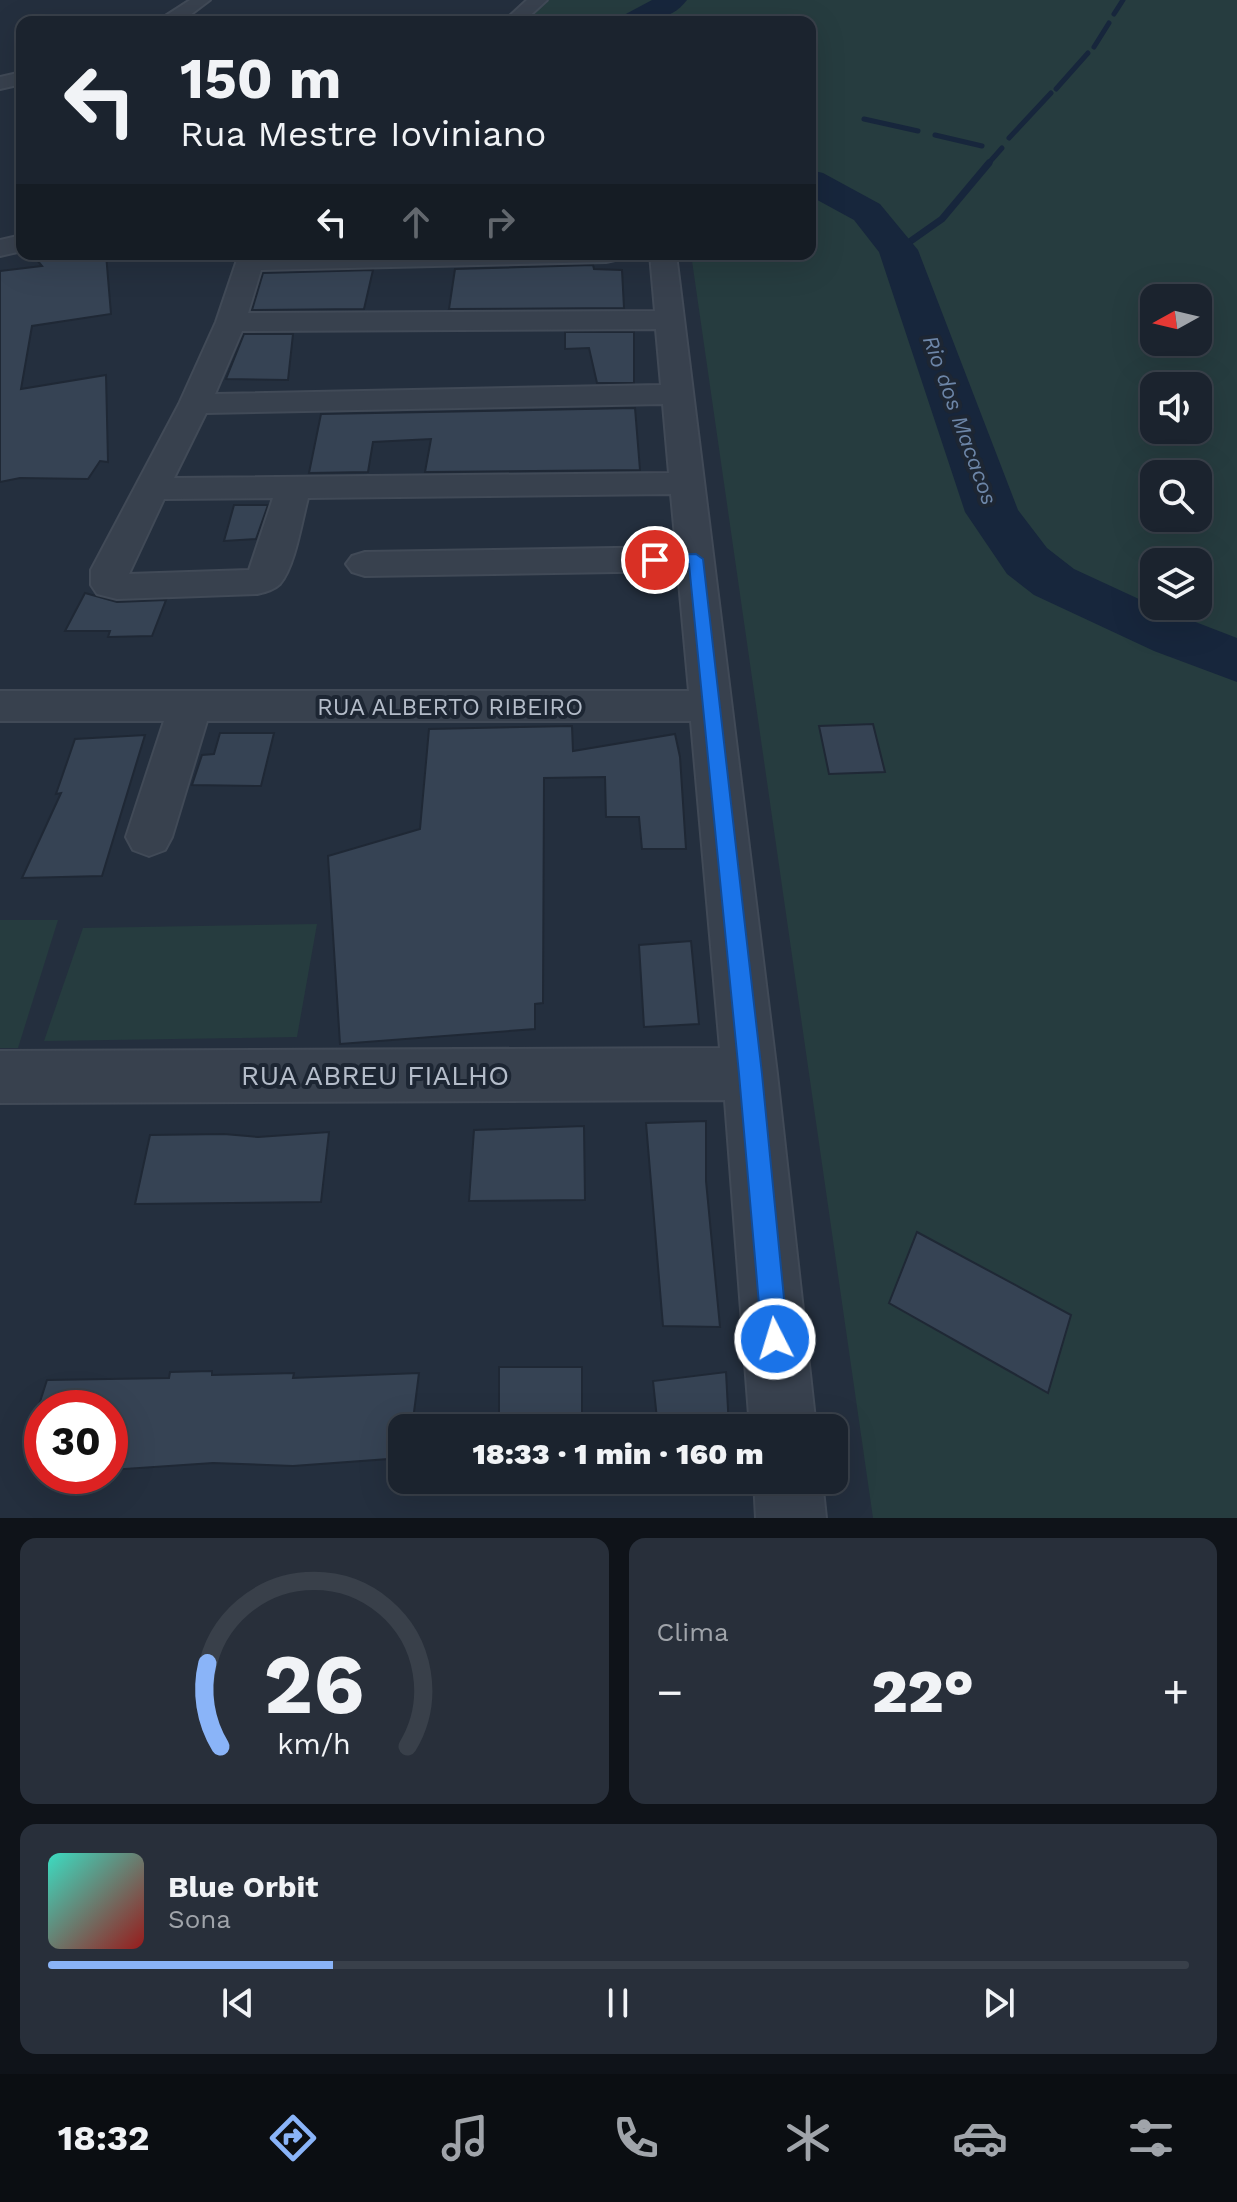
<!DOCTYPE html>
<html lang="pt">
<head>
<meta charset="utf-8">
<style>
  :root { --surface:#1b232e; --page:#282f3a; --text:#f1f3f6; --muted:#a0a4aa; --line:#39404a; --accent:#8ab4f8 }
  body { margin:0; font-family:"Work Sans",sans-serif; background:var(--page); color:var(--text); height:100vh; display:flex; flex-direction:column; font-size:30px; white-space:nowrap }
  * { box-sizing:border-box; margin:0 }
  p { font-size:26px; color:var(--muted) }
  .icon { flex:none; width:44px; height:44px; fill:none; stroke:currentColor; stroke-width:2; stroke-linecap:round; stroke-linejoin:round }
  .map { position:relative; height:1518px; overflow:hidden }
  .sheet { display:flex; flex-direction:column; gap:20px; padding:20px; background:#0f1319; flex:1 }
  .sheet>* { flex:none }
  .top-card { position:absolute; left:16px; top:16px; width:800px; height:244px; border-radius:16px; box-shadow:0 8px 32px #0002,0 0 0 2px var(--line); background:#1b232e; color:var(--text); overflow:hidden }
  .needle { width:52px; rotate:262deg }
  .controls { position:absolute; left:1140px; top:284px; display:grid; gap:16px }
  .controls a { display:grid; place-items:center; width:72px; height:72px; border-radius:16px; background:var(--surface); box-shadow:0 8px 32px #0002,0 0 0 2px var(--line); font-size:40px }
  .speed { position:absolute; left:24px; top:1390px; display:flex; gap:16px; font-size:40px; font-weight:700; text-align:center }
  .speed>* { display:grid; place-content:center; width:104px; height:104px; border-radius:50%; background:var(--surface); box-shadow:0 8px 32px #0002,0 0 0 2px var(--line); line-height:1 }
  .speed .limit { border:12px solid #d22; background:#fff; color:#111 }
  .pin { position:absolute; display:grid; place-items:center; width:68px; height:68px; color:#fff; margin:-34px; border:4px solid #fff; border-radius:50%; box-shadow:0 2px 8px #0007 }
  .me { position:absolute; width:88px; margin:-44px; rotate:355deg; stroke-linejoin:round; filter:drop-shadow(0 0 6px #0008) }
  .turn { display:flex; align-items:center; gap:28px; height:168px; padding:0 32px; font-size:36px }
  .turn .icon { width:104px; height:104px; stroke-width:2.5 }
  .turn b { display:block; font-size:56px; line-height:68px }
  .lanes { display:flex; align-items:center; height:76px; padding:0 32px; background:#0003; justify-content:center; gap:40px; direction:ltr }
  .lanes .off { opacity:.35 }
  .big { font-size:60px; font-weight:800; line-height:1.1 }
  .sheet .widget { flex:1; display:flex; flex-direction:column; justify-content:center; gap:12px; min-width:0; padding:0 28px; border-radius:16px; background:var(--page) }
  .sheet .dial { align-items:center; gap:0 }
  .dial svg { height:208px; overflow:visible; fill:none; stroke:var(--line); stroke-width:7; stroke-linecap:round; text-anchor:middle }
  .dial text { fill:var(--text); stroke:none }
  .song { display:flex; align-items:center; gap:24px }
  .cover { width:96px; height:96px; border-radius:12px; background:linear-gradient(135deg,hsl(170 70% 55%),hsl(0 70% 35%)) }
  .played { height:8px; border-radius:4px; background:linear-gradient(90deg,var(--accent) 25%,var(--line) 25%) }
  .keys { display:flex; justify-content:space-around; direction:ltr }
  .heat { display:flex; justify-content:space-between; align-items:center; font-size:44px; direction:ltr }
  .sheet .tiles { flex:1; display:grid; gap:20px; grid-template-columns:1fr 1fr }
  .widget:last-child { grid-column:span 2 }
  .trip { position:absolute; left:388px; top:1414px; width:460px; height:80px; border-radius:16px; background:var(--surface); box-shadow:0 8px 32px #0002,0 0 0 2px var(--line); font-weight:800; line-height:80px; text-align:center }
  .dock { display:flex; height:128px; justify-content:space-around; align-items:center; background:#0b0e12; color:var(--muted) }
  .dock .icon { width:56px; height:56px }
  .dock .current { color:var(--accent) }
  .dock b { font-size:36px; color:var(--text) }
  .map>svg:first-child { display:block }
</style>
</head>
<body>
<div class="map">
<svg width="1237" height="1518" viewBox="0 0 1237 1518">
  <rect width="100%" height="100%" fill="#242f3e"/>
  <!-- green -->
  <g fill="#263c3f" fill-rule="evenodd">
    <path d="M 549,0 L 1237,0 L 1237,1518 L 873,1518 L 691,254 L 810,254 L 810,22 L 524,22 ZM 1154,298 L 1198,298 L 1198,342 L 1154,342 ZM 1154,386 L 1198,386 L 1198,430 L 1154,430 ZM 1154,474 L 1198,474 L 1198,518 L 1154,518 ZM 1154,562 L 1198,562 L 1198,606 L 1154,606 Z"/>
    <path d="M 0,920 L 58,920 L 18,1048 L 0,1048 Z"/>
    <path d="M 317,924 L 297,1037 L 44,1041 L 83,928 Z"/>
  </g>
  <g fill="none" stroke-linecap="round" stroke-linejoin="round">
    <!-- stream-far1 -->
    <g stroke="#17263c" stroke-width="5">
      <path d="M 1114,14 L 1123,0"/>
      <path d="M 1094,47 L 1109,23"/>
      <path d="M 1056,89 L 1088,53"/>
      <path d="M 864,119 L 918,131"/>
      <path d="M 935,135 L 982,146"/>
      <path d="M 1009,138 L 1051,93"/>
      <path d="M 987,165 L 1002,148"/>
    </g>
    <!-- stream -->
    <path stroke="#17263c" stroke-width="7" d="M 898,250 L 942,219 L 989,163"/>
    <!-- river -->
    <g fill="#17263c" fill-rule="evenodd">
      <path d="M 652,0 L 687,0 C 671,22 642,22 618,22 L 622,16 Z"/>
      <path d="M 810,170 L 823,173 L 880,204 L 918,250 L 1018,510 L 1047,548 L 1074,569 L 1154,606 L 1237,638 L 1237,682 L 1154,651 L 1034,595 L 1007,574 L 965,512 L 879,252 L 854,220 L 810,196 Z"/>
    </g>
  </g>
  <!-- building -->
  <g fill="#364354" stroke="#1f2835" stroke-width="2">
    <path d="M 32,254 L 106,254 L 111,314 L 32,326 L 21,389 L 106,375 L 108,462 L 100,461 L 88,479 L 20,478 L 0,482 L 0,271 L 42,266 Z"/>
    <path d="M 593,265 L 594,269 L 622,270 L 624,308 L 449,309 L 455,269 Z"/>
    <path d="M 373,270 L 364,309 L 252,310 L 263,273 Z"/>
    <path d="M 565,332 L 634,332 L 634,383 L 597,383 L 589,348 L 565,349 Z"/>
    <path d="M 244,334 L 293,334 L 288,380 L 226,379 Z"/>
    <path d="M 635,408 L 640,470 L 425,472 L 431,439 L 373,442 L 368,472 L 309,473 L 321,414 Z"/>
    <path d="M 234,505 L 268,505 L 256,539 L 224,541 Z"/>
    <path d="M 85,593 L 117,602 L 166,600 L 152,636 L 108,637 L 110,631 L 65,631 Z"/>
    <path d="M 873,724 L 885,772 L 829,774 L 819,726 Z"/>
    <path d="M 572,726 L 573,751 L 675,734 L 680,757 L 686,849 L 642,849 L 639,817 L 606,817 L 605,777 L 544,778 L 543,1003 L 535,1004 L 535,1029 L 340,1044 L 328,856 L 420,829 L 429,729 Z"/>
    <path d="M 220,733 L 274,733 L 261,786 L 192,785 L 202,755 L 214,754 Z"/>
    <path d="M 145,735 L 102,876 L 22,878 L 61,793 L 56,794 L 75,739 Z"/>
    <path d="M 691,941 L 699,1024 L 644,1027 L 639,945 Z"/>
    <path d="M 706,1121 L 706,1181 L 720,1327 L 663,1326 L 646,1123 Z"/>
    <path d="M 584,1126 L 585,1200 L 469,1201 L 474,1130 Z"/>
    <path d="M 329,1132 L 321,1202 L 135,1204 L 150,1135 L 224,1134 L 258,1137 Z"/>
    <path d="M 917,1232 L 1071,1315 L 1048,1393 L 889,1303 Z"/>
    <rect x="499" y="1367" width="83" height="61"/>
    <path d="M 212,1371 L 212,1375 L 294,1373 L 293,1378 L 419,1373 L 412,1428 L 402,1428 L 402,1458 L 293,1466 L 213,1463 L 110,1470 L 110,1408 L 38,1408 L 47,1380 L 169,1378 L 170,1372 Z"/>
    <path d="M 726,1372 L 729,1428 L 658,1428 L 653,1381 Z"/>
  </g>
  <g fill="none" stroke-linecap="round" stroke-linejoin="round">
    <defs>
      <g id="minor">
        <path d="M 190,0 L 210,0 L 181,22 L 156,22 Z"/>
        <path d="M 527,0 L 547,0 L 523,22 L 503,22 Z"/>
        <path d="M 22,72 L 22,84 L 0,89 L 0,77 Z"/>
        <path d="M 22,235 L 22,251 L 0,256 L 0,240 Z"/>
        <path d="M 239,254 L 619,254 L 615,260 L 606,262 L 261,270 L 248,313 L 655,311 L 650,254 L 676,254 L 777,1074 L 816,1428 L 750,1428 L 725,1100 L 0,1103 L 0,1051 L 720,1048 L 691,721 L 207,721 L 172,837 L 165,850 L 149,856 L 133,850 L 126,837 L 164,721 L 0,721 L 0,691 L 689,691 L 678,571 L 365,576 L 352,572 L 346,564 L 352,556 L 365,552 L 676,547 L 671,494 L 308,498 C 302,520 295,567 280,584 C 274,590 265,592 257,594 L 117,599 L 97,594 L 91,585 L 91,570 L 179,404 L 216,322 ZM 656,329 L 661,385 L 215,394 L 242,331 ZM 663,404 L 669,473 L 174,478 L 206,413 ZM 273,498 L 249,570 L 129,574 L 164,499 Z"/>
        <path d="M 754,1480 L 822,1480 L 826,1518 L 756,1518 Z"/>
      </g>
    </defs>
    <!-- minor casing -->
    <use href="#minor" stroke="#414a57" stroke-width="4"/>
    <!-- minor -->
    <use href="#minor" fill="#38414e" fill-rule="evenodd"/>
  </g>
  <!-- route -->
  <path fill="#1a73e8" stroke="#114b97" stroke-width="2" d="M 696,554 L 703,559 L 762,1074 L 788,1339 L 784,1349 L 775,1353 L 765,1349 L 762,1339 L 739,1074 L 689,564 L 655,565 L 648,560 L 655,555 Z"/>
  <g text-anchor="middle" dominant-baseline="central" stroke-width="8" stroke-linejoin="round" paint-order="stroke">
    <!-- far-water labels -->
    <g font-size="22" font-style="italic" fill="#6d86a8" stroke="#1d2633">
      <text transform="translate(960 420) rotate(70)">Rio dos Macacos</text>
    </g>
    <!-- street labels -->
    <g font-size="24" fill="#b4bcc9" stroke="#1d2633">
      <text x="450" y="707">RUA ALBERTO RIBEIRO</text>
    </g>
    <!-- near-street labels -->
    <g font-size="28" fill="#b4bcc9" stroke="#1d2633">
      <text x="375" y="1075">RUA ABREU FIALHO</text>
    </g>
  </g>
</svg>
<div class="controls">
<a><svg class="needle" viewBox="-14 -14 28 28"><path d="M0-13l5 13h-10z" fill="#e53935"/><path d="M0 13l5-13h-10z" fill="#a0a4aa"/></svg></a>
<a><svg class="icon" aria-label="sound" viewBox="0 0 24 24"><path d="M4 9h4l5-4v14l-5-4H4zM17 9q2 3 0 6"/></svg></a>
<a><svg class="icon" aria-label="search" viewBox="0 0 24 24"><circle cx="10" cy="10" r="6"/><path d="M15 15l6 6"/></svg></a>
<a><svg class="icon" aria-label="layers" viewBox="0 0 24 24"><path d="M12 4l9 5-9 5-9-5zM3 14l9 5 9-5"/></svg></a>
</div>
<div class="speed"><div class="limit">30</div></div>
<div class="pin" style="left:655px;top:560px;background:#d93025"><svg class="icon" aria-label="arrive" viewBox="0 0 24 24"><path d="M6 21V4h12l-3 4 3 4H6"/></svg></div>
<svg class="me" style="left:775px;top:1339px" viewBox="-20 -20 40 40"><circle r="17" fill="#1a73e8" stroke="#fff" stroke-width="3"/><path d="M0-11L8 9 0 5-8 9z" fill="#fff"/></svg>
<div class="trip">18:33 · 1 min · 160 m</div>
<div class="top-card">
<div class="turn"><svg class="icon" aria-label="left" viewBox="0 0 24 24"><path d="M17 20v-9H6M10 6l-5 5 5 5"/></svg><div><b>150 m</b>Rua Mestre Ioviniano</div></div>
<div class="lanes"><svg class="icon" aria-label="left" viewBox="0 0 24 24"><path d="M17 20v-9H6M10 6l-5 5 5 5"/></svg><svg class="icon off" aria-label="ahead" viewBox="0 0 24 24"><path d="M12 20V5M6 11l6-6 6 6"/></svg><svg class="icon off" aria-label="right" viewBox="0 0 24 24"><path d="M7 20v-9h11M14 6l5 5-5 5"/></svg></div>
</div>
</div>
<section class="sheet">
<div class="tiles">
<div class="widget dial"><svg viewBox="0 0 100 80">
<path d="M14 69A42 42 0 1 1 86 69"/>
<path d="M14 69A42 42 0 0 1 9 37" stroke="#8ab4f8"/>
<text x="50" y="56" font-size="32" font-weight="700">26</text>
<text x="50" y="72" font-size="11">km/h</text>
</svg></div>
<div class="widget"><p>Clima</p>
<div class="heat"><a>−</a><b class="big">22°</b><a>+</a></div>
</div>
<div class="widget">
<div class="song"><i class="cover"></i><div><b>Blue Orbit</b><p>Sona</p></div></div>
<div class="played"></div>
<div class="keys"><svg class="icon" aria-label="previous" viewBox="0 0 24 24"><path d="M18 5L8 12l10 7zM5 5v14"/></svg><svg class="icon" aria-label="pause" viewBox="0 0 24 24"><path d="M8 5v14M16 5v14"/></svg><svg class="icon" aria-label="next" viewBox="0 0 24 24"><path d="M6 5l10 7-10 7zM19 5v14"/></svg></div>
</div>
</div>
</section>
<nav class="dock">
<b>18:32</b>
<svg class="icon current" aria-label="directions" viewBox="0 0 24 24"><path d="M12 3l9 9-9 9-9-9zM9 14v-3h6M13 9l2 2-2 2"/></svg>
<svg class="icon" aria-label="music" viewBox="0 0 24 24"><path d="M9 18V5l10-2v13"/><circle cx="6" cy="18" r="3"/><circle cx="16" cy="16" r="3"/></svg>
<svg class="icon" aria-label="phone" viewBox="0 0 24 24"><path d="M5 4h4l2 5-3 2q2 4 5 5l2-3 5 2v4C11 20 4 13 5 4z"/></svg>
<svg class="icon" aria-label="climate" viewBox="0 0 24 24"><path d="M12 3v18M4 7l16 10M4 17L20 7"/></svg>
<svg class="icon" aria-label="car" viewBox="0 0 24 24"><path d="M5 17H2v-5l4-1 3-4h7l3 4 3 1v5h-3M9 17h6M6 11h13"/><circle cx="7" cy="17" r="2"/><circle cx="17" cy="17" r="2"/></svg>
<svg class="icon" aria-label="filters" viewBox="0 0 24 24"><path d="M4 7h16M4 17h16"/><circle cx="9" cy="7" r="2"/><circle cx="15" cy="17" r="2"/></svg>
</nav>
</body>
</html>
